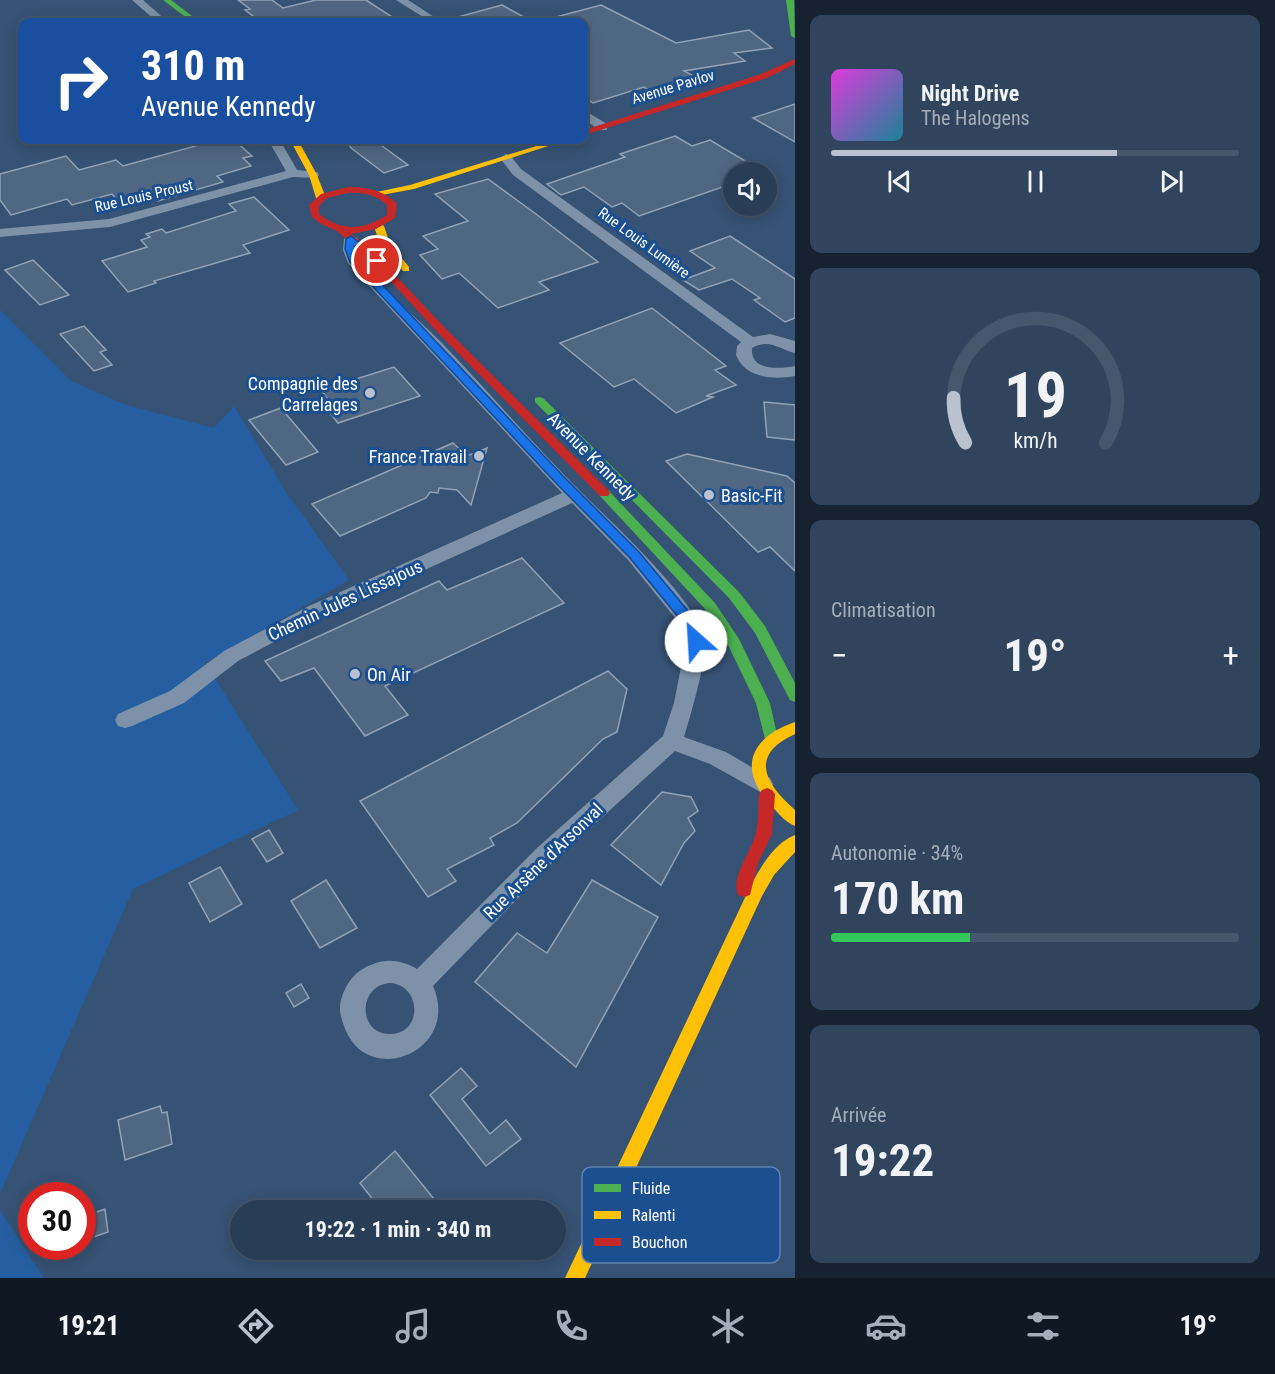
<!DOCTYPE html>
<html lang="fr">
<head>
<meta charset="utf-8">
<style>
  :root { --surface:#283e57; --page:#30455d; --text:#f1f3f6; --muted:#a5aeba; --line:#44576d; --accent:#b9c2ce }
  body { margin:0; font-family:"Roboto Condensed",sans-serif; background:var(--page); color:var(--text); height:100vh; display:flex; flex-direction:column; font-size:22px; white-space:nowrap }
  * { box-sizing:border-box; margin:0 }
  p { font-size:20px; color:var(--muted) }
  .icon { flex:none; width:33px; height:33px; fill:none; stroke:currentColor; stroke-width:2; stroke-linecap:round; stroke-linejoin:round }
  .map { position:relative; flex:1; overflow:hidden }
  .drawer { display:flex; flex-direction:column; gap:15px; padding:15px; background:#162230; width:480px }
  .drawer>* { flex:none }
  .top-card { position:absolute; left:18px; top:18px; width:570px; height:126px; border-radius:12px; box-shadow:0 3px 15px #0003,0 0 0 2px var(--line); background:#1a4fa0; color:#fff; overflow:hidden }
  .fabs { position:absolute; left:723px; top:162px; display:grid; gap:12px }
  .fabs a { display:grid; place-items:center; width:54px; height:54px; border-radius:50%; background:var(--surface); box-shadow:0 3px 15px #0003,0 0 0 2px var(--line); font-size:30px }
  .speed { position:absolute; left:18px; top:1182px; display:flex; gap:12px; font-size:30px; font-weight:700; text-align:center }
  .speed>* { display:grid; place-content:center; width:78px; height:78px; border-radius:50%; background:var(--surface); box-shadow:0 3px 15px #0003,0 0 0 2px var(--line); line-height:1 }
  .speed .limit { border:9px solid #d22; background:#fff; color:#111 }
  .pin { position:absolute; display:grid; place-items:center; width:51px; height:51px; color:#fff; margin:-26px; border:3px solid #fff; border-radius:50%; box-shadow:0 2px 6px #0007 }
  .me { position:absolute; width:66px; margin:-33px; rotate:334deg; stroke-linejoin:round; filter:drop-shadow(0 0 4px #0008) }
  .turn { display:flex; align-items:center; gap:21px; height:126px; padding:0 24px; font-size:27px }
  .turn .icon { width:78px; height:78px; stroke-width:2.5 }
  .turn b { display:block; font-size:42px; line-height:51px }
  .big { font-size:45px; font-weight:700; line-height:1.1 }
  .drawer .card { flex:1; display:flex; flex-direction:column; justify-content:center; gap:9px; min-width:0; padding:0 21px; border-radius:12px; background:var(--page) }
  .drawer .dial { align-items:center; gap:0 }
  .dial svg { height:156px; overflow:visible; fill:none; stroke:var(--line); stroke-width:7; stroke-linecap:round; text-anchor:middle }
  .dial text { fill:var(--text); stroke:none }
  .song { display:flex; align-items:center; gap:18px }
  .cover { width:72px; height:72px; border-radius:9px; background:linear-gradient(135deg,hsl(300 70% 55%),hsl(190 70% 35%)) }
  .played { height:6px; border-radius:3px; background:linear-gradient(90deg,var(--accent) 70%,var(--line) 70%) }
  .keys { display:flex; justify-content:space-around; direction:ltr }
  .heat { display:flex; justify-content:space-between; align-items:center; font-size:33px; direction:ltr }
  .charge { height:9px; border-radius:4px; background:linear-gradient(90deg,#34c759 34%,var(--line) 0) }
  .trip { position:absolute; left:230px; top:1200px; width:336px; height:60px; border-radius:30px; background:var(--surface); box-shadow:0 3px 15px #0003,0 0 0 2px var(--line); font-weight:700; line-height:60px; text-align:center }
  .tab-bar { display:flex; height:96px; justify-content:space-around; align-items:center; background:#101923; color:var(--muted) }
  .tab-bar .icon { width:42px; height:42px }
  .tab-bar .selected { color:var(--accent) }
  .tab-bar b { font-size:27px; color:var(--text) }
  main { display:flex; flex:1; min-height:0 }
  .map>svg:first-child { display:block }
</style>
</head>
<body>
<main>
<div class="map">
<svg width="795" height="1278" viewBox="0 0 795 1278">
  <rect width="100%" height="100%" fill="#365274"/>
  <!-- green -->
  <g fill="#265fa1">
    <path d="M 0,310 L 71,381 L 126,405 L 214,428 L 234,406 L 286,492 L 349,580 L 205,663 L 298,810 L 133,889 L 0,1194 Z"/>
    <path d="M 0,1210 L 44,1278 L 0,1278 Z"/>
  </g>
  <!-- building -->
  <g fill="#506783" stroke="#92a2b6" stroke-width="1.5">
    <path d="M 238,0 L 272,0 L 283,8 L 316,0 L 366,0 L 400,22 L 323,22 L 322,19 L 307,22 L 261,22 L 245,10 L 250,9 Z"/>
    <path d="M 502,5 L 533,22 L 455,22 L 454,18 Z"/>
    <path d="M 601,5 L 676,43 L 749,30 L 772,48 L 734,53 L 745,61 L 684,71 L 699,79 L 654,93 L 644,87 L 593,103 L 584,97 L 584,22 L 553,22 L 552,18 Z"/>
    <path d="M 795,104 L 795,142 L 753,118 Z"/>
    <path d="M 675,136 L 692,146 L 710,140 L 764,172 L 734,172 L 734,183 L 639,216 L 622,203 L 612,207 L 584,187 L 561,195 L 547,184 L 625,157 L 620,154 Z"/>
    <path d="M 217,140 L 234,140 L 252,156 L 243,158 L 251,166 L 217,176 L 223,182 L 158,201 L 155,198 L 123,207 L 112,194 L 72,205 L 67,199 L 11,215 L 0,200 L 0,174 L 66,156 L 79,170 L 116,160 L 123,166 Z"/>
    <path d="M 349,140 L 374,140 L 408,165 L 384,173 L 351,148 L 349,145 L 354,144 Z"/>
    <path d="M 488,179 L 536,214 L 598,262 L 539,282 L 549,290 L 498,308 L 459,273 L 442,279 L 420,255 L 438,249 L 423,236 L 468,221 L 435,194 Z"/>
    <path d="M 254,197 L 289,230 L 243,245 L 250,253 L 154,281 L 156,283 L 128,292 L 102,261 L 147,247 L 141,240 L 150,237 L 146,234 L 162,229 L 166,233 L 236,211 L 229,204 Z"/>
    <path d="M 730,236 L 795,279 L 795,318 L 785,322 L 754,300 L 760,298 L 732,279 L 699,290 L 683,280 L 715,268 L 690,251 Z"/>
    <path d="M 33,260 L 69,295 L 40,305 L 5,270 Z"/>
    <path d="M 652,308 L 726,366 L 715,370 L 736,385 L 706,396 L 713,397 L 676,413 L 634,379 L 614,387 L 560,343 Z"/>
    <path d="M 84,326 L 106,350 L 100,352 L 112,365 L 94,371 L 60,334 Z"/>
    <path d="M 394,367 L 420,396 L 338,423 L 326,408 L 333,406 L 321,390 Z"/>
    <path d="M 764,402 L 795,405 L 795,440 L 767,437 Z"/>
    <path d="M 281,408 L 318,452 L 286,465 L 249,420 Z"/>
    <path d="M 453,443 L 467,456 L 487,448 L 471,505 L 457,490 L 439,488 L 438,493 L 430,492 L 426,498 L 340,536 L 312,504 Z"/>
    <path d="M 687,454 L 787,476 L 795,483 L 795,571 L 770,547 L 758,552 L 666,461 Z"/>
    <path d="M 522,558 L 564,603 L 385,686 L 408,715 L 365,736 L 314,668 L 281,681 L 265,661 L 439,581 L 447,590 Z"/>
    <path d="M 608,671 L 627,689 L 617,732 L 603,739 L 517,823 L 490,838 L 494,845 L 447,869 L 456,881 L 428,897 L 360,801 Z"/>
    <path d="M 662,792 L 691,797 L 698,811 L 688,818 L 695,831 L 684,843 L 661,885 L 611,845 Z"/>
    <path d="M 269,830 L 283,853 L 267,862 L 252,839 Z"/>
    <path d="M 220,867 L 242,904 L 210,922 L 189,883 Z"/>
    <path d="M 326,880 L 357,928 L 320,948 L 291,901 Z"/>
    <path d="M 592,880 L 658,917 L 576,1067 L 475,982 L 517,933 L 547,953 Z"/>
    <path d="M 301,984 L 309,998 L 294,1007 L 286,993 Z"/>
    <path d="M 461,1068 L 477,1086 L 462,1099 L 490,1134 L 506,1120 L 521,1139 L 486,1166 L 430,1095 Z"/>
    <path d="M 160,1106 L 162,1113 L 167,1112 L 172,1144 L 125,1160 L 118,1120 Z"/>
    <path d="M 395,1151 L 443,1210 L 381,1210 L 360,1183 Z"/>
    <path d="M 105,1209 L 108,1232 L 82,1241 L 82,1217 Z"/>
  </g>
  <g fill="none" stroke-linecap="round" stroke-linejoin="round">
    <!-- street -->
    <g fill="#7d92a8" fill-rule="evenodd">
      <path d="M 132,0 L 143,0 L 168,22 L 157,22 Z"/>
      <path d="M 396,0 L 408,0 L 442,22 L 431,22 Z"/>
      <path d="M 584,110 L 607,124 L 607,130 L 599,130 L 584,119 Z"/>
      <path d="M 268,140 L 280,140 L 297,170 L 317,172 L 319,175 L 317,178 L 293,177 L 110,227 L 0,237 L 0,229 L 109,219 L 286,171 Z"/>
      <path d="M 506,154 L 510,155 L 521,169 L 753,337 L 770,334 L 795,341 L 795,353 C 779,349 769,338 752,348 C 750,371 779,369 795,366 L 795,376 C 773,380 745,378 736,355 L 737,346 L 741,342 L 513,175 L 500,158 Z"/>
      <path d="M 351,235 L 358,239 C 357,247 356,254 361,261 C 383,291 414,315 441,342 C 491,394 538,450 590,501 C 618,528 698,603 705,639 C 708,656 690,718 684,737 L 726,752 L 770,778 L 773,784 L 770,790 L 762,793 L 710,764 L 675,751 L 553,862 L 433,986 C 461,1050 371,1088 346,1031 C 342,1021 338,1011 341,1000 C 346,982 356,970 373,964 C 389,958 403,961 417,969 L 537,848 L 663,736 L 674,703 L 686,641 L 680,624 L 628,560 L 572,503 L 323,616 L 238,661 L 184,703 L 132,726 L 125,728 L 118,726 L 115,720 L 118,714 L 170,691 L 224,651 L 309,606 L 562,493 L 348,263 L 343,250 L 344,239 ZM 390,983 C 422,985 423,1034 390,1034 C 357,1034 358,985 390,983 Z"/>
    </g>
    <!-- fast -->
    <g fill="#4caf50" fill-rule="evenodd">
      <path d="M 163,0 L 171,0 L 200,22 L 192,22 Z"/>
      <path d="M 786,0 L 794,0 L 795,38 L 791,36 Z"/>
      <path d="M 539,397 L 543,398 L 739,592 L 765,626 L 795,683 L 795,702 L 790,700 L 755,633 L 729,598 L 535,402 L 535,398 Z"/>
      <path d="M 604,489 L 608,490 L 715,603 L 739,639 L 770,703 L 778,739 L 776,743 L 771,745 L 766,743 L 756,703 L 728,645 L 705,609 L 600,496 L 598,493 Z"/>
    </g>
    <!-- slow -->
    <g fill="#ffc107" fill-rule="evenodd">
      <path d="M 290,140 L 298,140 L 317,175 L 326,198 L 324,200 L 316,198 L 309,175 Z"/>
      <path d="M 556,140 L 567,140 L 414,189 L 376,196 L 372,193 L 410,185 Z"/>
      <path d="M 379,223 L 384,226 L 390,244 L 409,267 L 409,271 L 403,271 L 380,245 L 374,226 Z"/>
      <path d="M 795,722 L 795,734 C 749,755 764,783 795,810 L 795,826 C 785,822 777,812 770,804 C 737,768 751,737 795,722 Z"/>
      <path d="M 795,835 L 795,852 L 774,875 L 762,896 L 585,1278 L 565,1278 L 750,887 C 760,868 774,843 795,835 Z"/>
    </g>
    <!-- jam -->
    <g fill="#c62828" fill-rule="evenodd">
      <path d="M 795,59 L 795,64 L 767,78 L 584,135 L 584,130 L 761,74 Z"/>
      <path d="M 348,187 C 366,187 384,190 397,204 L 395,218 L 376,229 L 351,234 L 380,259 L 447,330 L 608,490 L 610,493 L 608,496 L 600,496 L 439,334 L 374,263 L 337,231 L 321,224 L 312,217 L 309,205 L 321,194 ZM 348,193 C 363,192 376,195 387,205 L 387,215 C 363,230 343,232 319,214 L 319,206 L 327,198 Z"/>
      <path d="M 767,788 L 772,790 L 775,794 L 772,834 L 758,863 L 750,895 L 744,897 L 738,895 C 730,876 753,850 756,832 C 759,820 758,806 759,794 L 762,790 Z"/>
    </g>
  </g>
  <!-- route -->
  <path fill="#1a73e8" stroke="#114b97" stroke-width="1.5" d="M 351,236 L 382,261 L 374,263 L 355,247 L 358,259 L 563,476 L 639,552 L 694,618 L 703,641 L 701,645 L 691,645 L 683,623 L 630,558 L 554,481 L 350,262 L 345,249 L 346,239 Z"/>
  <!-- markers -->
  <g fill="#b9c2ce" stroke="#1b4f8f" stroke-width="2">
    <circle cx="370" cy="393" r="6"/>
    <circle cx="479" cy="456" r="6"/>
    <circle cx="709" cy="495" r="6"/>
    <circle cx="355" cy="674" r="6"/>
  </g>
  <g text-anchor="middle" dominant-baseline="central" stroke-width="6" stroke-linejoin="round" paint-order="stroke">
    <!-- far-street labels -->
    <g font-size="15" fill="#fff" stroke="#1b4f8f">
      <text transform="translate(673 87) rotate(-17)">Avenue Pavlov</text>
      <text transform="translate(144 196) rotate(-13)">Rue Louis Proust</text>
      <text transform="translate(644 243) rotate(36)">Rue Louis Lumière</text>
    </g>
    <!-- poi labels -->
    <g font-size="18" fill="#fff" stroke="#1b4f8f" text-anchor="end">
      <text x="358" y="383">Compagnie des<tspan x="358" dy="21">Carrelages</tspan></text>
      <text x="467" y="456">France Travail</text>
      <text x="721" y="495" text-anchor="start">Basic-Fit</text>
      <text x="367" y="674" text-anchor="start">On Air</text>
    </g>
    <!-- street labels -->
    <g font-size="18" fill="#fff" stroke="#1b4f8f">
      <text transform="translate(592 456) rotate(45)">Avenue Kennedy</text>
      <text transform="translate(345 600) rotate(-25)">Chemin Jules Lissajous</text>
      <text transform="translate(543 861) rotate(-44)">Rue Arsène d'Arsonval</text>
    </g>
  </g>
  <!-- legend -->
  <rect x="582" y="1167" width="198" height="96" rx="9" fill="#1b4f8f" stroke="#5f84b1" stroke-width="1.5"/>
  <rect x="594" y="1184" width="27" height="8" fill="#4caf50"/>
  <rect x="594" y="1211" width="27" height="8" fill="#ffc107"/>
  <rect x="594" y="1238" width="27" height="8" fill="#c62828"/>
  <g font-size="16" fill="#fff">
    <text x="632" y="1194">Fluide</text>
    <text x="632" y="1221">Ralenti</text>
    <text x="632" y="1248">Bouchon</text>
  </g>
</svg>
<div class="fabs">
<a><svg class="icon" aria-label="sound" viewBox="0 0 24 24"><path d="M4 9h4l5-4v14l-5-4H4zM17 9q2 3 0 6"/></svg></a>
</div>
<div class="speed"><div class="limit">30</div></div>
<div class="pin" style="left:377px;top:261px;background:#d93025"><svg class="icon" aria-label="arrive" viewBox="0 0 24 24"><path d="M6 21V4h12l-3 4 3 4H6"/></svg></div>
<svg class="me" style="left:696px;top:641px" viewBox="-20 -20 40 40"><circle r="19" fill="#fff"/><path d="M0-13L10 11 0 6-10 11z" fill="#1a73e8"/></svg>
<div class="trip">19:22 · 1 min · 340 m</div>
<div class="top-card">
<div class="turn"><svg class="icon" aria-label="right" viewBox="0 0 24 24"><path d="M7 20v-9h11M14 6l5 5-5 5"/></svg><div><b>310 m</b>Avenue Kennedy</div></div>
</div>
</div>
<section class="drawer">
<div class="card">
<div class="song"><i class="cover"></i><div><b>Night Drive</b><p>The Halogens</p></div></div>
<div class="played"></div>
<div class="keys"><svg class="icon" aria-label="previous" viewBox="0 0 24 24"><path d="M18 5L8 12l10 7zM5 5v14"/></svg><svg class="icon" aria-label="pause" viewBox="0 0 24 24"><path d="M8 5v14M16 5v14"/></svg><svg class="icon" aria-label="next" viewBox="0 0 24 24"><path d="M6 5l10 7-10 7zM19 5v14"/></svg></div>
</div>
<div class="card dial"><svg viewBox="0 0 100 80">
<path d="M14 69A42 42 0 1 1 86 69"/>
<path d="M14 69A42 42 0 0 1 8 46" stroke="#b9c2ce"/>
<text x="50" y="56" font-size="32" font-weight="700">19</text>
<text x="50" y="72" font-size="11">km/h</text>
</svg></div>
<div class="card"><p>Climatisation</p>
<div class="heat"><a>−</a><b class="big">19°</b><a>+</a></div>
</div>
<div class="card"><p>Autonomie · 34%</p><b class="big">170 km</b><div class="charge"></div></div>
<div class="card"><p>Arrivée</p><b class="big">19:22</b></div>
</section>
</main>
<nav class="tab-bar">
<b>19:21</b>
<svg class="icon selected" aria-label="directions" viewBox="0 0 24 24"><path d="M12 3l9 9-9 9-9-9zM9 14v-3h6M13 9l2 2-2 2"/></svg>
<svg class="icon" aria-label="music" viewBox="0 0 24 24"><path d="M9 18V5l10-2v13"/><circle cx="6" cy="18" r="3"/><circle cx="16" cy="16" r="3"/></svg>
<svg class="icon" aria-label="phone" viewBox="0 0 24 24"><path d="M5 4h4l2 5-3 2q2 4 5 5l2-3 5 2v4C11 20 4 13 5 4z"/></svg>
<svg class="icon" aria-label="climate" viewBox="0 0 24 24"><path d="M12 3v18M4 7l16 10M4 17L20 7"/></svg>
<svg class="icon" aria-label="car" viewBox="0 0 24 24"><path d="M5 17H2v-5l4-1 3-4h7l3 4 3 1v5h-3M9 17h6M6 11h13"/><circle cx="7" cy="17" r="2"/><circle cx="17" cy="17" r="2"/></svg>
<svg class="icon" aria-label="filters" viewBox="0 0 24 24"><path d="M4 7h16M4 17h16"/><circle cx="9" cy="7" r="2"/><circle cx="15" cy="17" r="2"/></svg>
<b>19°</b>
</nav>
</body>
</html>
